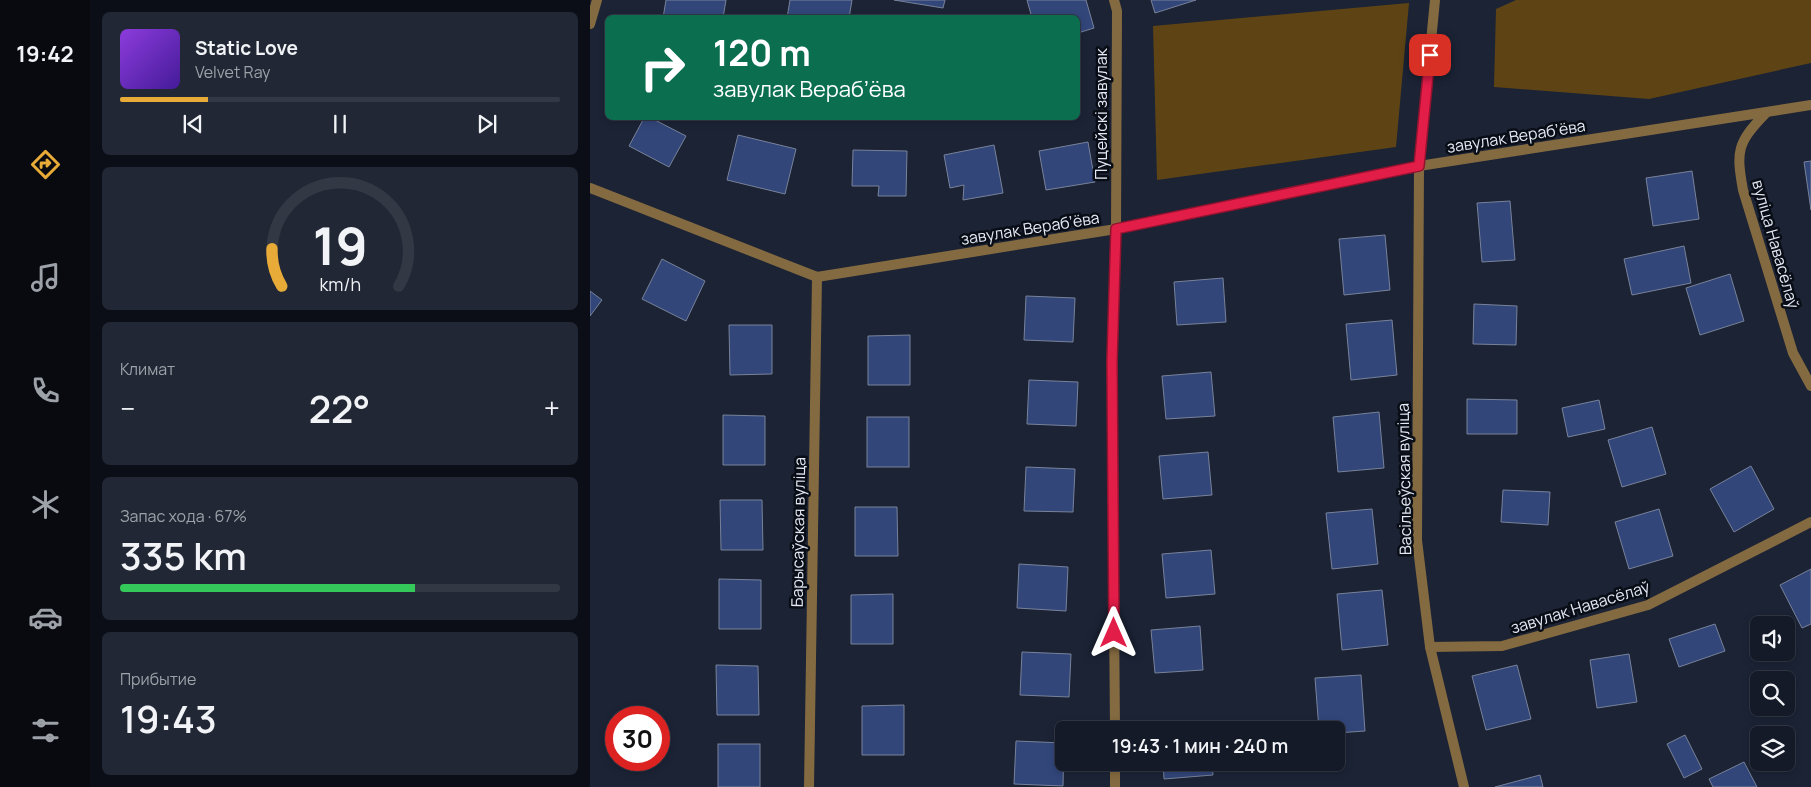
<!DOCTYPE html>
<html lang="ru">
<head>
<meta charset="utf-8">
<style>
  :root { --surface:#141a28; --page:#212734; --text:#f1f3f6; --muted:#9da1a8; --line:#333845; --accent:#e8ab37 }
  body { margin:0; font-family:Manrope,sans-serif; background:var(--page); color:var(--text); height:100vh; display:flex; flex-direction:column; font-size:19px; white-space:nowrap }
  * { box-sizing:border-box; margin:0 }
  p { font-size:16px; color:var(--muted) }
  .icon { flex:none; width:28px; height:28px; fill:none; stroke:currentColor; stroke-width:2; stroke-linecap:round; stroke-linejoin:round }
  .map { position:relative; flex:1; overflow:hidden }
  .side { display:flex; flex-direction:column; gap:12px; padding:12px; background:#0b0e16; width:500px }
  .side>* { flex:none }
  .top-card { position:absolute; left:15px; top:15px; width:475px; height:105px; border-radius:8px; box-shadow:0 2px 8px #0003,0 0 0 1px var(--line); background:#0b6e4f; color:#fff; overflow:hidden }
  .fabs { position:absolute; left:1160px; top:616px; display:grid; gap:10px }
  .fabs a { display:grid; place-items:center; width:45px; height:45px; border-radius:8px; background:var(--surface); box-shadow:0 2px 8px #0003,0 0 0 1px var(--line); font-size:25px }
  .speed { position:absolute; left:15px; top:706px; display:flex; gap:10px; font-size:25px; font-weight:700; text-align:center }
  .speed>* { display:grid; place-content:center; width:65px; height:65px; border-radius:50%; background:var(--surface); box-shadow:0 2px 8px #0003,0 0 0 1px var(--line); line-height:1 }
  .speed .limit { border:8px solid #d22; background:#fff; color:#111 }
  .pin { position:absolute; display:grid; place-items:center; width:42px; height:42px; color:#fff; margin:-21px; border-radius:10px; box-shadow:0 2px 8px #0006 }
  .me { position:absolute; width:55px; margin:-28px; rotate:0deg; stroke-linejoin:round; filter:drop-shadow(0 0 4px #0008) }
  .turn { display:flex; align-items:center; gap:18px; height:105px; padding:0 25px; font-size:22px }
  .turn .icon { width:65px; height:65px; stroke-width:2.5 }
  .turn b { display:block; font-size:35px; line-height:42px }
  .big { font-size:38px; font-weight:600; line-height:1.1 }
  .side .widget { flex:1; display:flex; flex-direction:column; justify-content:center; gap:8px; min-width:0; padding:0 18px; border-radius:8px; background:var(--page) }
  .side .dial { align-items:center; gap:0 }
  .dial svg { height:130px; overflow:visible; fill:none; stroke:var(--line); stroke-width:7; stroke-linecap:round; text-anchor:middle }
  .dial text { fill:var(--text); stroke:none }
  .song { display:flex; align-items:center; gap:15px }
  .cover { width:60px; height:60px; border-radius:8px; background:linear-gradient(135deg,hsl(270 70% 55%),hsl(260 70% 35%)) }
  .played { height:5px; border-radius:2px; background:linear-gradient(90deg,var(--accent) 20%,var(--line) 20%) }
  .keys { display:flex; justify-content:space-around; direction:ltr }
  .heat { display:flex; justify-content:space-between; align-items:center; font-size:28px; direction:ltr }
  .charge { height:8px; border-radius:4px; background:linear-gradient(90deg,#34c759 67%,var(--line) 0) }
  .trip { position:absolute; left:465px; top:721px; width:290px; height:50px; border-radius:8px; background:var(--surface); box-shadow:0 2px 8px #0003,0 0 0 1px var(--line); font-weight:600; line-height:50px; text-align:center }
  main { display:flex; flex:1; min-height:0 }
  .tabs { display:flex; flex-direction:column; width:90px; justify-content:space-around; align-items:center; background:#080a10; color:var(--muted) }
  .tabs .icon { width:35px; height:35px }
  .tabs .active { color:var(--accent) }
  .tabs b { font-size:22px; color:var(--text) }
  .map>svg:first-child { display:block }
</style>
</head>
<body>
<main>
<nav class="tabs">
<b>19:42</b>
<svg class="icon active" aria-label="directions" viewBox="0 0 24 24"><path d="M12 3l9 9-9 9-9-9zM9 14v-3h6M13 9l2 2-2 2"/></svg>
<svg class="icon" aria-label="music" viewBox="0 0 24 24"><path d="M9 18V5l10-2v13"/><circle cx="6" cy="18" r="3"/><circle cx="16" cy="16" r="3"/></svg>
<svg class="icon" aria-label="phone" viewBox="0 0 24 24"><path d="M5 4h4l2 5-3 2q2 4 5 5l2-3 5 2v4C11 20 4 13 5 4z"/></svg>
<svg class="icon" aria-label="climate" viewBox="0 0 24 24"><path d="M12 3v18M4 7l16 10M4 17L20 7"/></svg>
<svg class="icon" aria-label="car" viewBox="0 0 24 24"><path d="M5 17H2v-5l4-1 3-4h7l3 4 3 1v5h-3M9 17h6M6 11h13"/><circle cx="7" cy="17" r="2"/><circle cx="17" cy="17" r="2"/></svg>
<svg class="icon" aria-label="filters" viewBox="0 0 24 24"><path d="M4 7h16M4 17h16"/><circle cx="9" cy="7" r="2"/><circle cx="15" cy="17" r="2"/></svg>
</nav>
<section class="side">
<div class="widget">
<div class="song"><i class="cover"></i><div><b>Static Love</b><p>Velvet Ray</p></div></div>
<div class="played"></div>
<div class="keys"><svg class="icon" aria-label="previous" viewBox="0 0 24 24"><path d="M18 5L8 12l10 7zM5 5v14"/></svg><svg class="icon" aria-label="pause" viewBox="0 0 24 24"><path d="M8 5v14M16 5v14"/></svg><svg class="icon" aria-label="next" viewBox="0 0 24 24"><path d="M6 5l10 7-10 7zM19 5v14"/></svg></div>
</div>
<div class="widget dial"><svg viewBox="0 0 100 80">
<path d="M14 69A42 42 0 1 1 86 69"/>
<path d="M14 69A42 42 0 0 1 8 46" stroke="#e8ab37"/>
<text x="50" y="56" font-size="32" font-weight="700">19</text>
<text x="50" y="72" font-size="11">km/h</text>
</svg></div>
<div class="widget"><p>Климат</p>
<div class="heat"><a>−</a><b class="big">22°</b><a>+</a></div>
</div>
<div class="widget"><p>Запас хода · 67%</p><b class="big">335 km</b><div class="charge"></div></div>
<div class="widget"><p>Прибытие</p><b class="big">19:43</b></div>
</section>
<div class="map">
<svg width="1221" height="787" viewBox="0 0 1221 787">
  <rect width="100%" height="100%" fill="#1b2335"/>
  <!-- forest -->
  <g fill="#5e4414">
    <path d="M 926,0 L 1221,0 L 1221,63 L 1059,99 L 904,87 L 906,9 Z"/>
    <path d="M 819,3 L 806,147 L 567,180 L 563,26 Z"/>
  </g>
  <!-- building -->
  <g fill="#32467a" stroke="#788299">
    <path d="M 76,0 L 136,0 L 133,18 L 73,18 Z"/>
    <path d="M 200,0 L 262,0 L 259,18 L 197,18 Z"/>
    <path d="M 304,0 L 355,0 L 353,8 Z"/>
    <path d="M 437,0 L 496,0 L 504,28 L 488,33 L 488,18 L 442,18 Z"/>
    <path d="M 561,0 L 606,0 L 565,13 Z"/>
    <path d="M 54,118 L 61,118 L 96,136 L 79,167 L 39,146 Z"/>
    <path d="M 148,135 L 206,149 L 195,194 L 137,180 Z"/>
    <path d="M 498,142 L 505,182 L 456,190 L 449,151 Z"/>
    <path d="M 404,145 L 413,193 L 373,200 L 374,185 L 360,188 L 354,155 Z"/>
    <path d="M 263,150 L 317,151 L 316,196 L 288,196 L 289,186 L 262,186 Z"/>
    <path d="M 1221,161 L 1221,210 L 1214,162 Z"/>
    <path d="M 1102,171 L 1109,219 L 1063,226 L 1056,178 Z"/>
    <path d="M 920,201 L 925,260 L 892,262 L 887,203 Z"/>
    <path d="M 795,235 L 800,290 L 754,295 L 749,239 Z"/>
    <path d="M 1094,246 L 1101,283 L 1042,295 L 1034,259 Z"/>
    <path d="M 72,259 L 115,281 L 96,321 L 52,299 Z"/>
    <path d="M 1140,274 L 1154,321 L 1110,335 L 1096,288 Z"/>
    <path d="M 633,278 L 636,322 L 587,325 L 584,282 Z"/>
    <path d="M 0,291 L 12,300 L 0,316 Z"/>
    <path d="M 436,296 L 485,298 L 483,342 L 434,340 Z"/>
    <path d="M 884,304 L 927,306 L 926,345 L 883,344 Z"/>
    <path d="M 802,320 L 807,375 L 761,380 L 756,324 Z"/>
    <path d="M 139,325 L 182,325 L 182,374 L 140,375 Z"/>
    <path d="M 320,335 L 320,385 L 278,385 L 278,336 Z"/>
    <path d="M 621,372 L 625,416 L 576,419 L 572,376 Z"/>
    <path d="M 439,380 L 488,382 L 486,426 L 437,424 Z"/>
    <path d="M 877,399 L 927,400 L 927,434 L 877,434 Z"/>
    <path d="M 1009,400 L 1015,429 L 978,437 L 972,408 Z"/>
    <path d="M 789,412 L 794,468 L 748,472 L 743,417 Z"/>
    <path d="M 133,415 L 175,416 L 175,465 L 133,465 Z"/>
    <rect x="277" y="417" width="42" height="50"/>
    <path d="M 1062,427 L 1076,474 L 1032,487 L 1018,440 Z"/>
    <path d="M 618,452 L 622,495 L 573,499 L 569,456 Z"/>
    <path d="M 1161,466 L 1184,509 L 1144,532 L 1120,489 Z"/>
    <path d="M 436,467 L 485,469 L 483,512 L 434,511 Z"/>
    <path d="M 913,490 L 960,492 L 958,525 L 911,522 Z"/>
    <path d="M 130,500 L 172,500 L 173,550 L 131,550 Z"/>
    <path d="M 265,507 L 307,507 L 308,556 L 265,556 Z"/>
    <path d="M 782,509 L 788,564 L 742,569 L 736,513 Z"/>
    <path d="M 1069,509 L 1083,556 L 1039,569 L 1025,522 Z"/>
    <path d="M 621,550 L 625,594 L 576,598 L 572,554 Z"/>
    <path d="M 429,564 L 478,567 L 476,611 L 427,608 Z"/>
    <path d="M 1221,569 L 1221,624 L 1212,628 L 1190,585 Z"/>
    <path d="M 129,579 L 171,580 L 171,629 L 129,629 Z"/>
    <path d="M 792,590 L 798,645 L 752,650 L 747,594 Z"/>
    <path d="M 303,594 L 303,644 L 261,644 L 261,595 Z"/>
    <path d="M 1125,624 L 1135,651 L 1089,667 L 1079,639 Z"/>
    <path d="M 610,626 L 613,670 L 565,673 L 561,630 Z"/>
    <path d="M 432,652 L 481,654 L 479,697 L 430,695 Z"/>
    <path d="M 1039,654 L 1047,702 L 1007,708 L 1000,660 Z"/>
    <path d="M 126,665 L 168,666 L 169,715 L 127,715 Z"/>
    <path d="M 927,665 L 941,719 L 896,730 L 882,676 Z"/>
    <path d="M 771,675 L 775,731 L 746,733 L 746,730 L 729,730 L 725,678 Z"/>
    <path d="M 314,705 L 314,755 L 272,755 L 272,706 Z"/>
    <path d="M 1095,735 L 1112,769 L 1094,778 L 1077,744 Z"/>
    <path d="M 426,741 L 474,743 L 473,786 L 424,784 Z"/>
    <rect x="128" y="744" width="42" height="43"/>
    <path d="M 573,762 L 622,762 L 623,775 L 574,779 Z"/>
    <path d="M 1154,762 L 1167,787 L 1123,787 L 1119,779 Z"/>
    <path d="M 950,775 L 953,787 L 905,787 Z"/>
  </g>
  <g fill="none" stroke-linecap="round" stroke-linejoin="round">
    <!-- minor -->
    <g stroke="#846a40" stroke-width="10">
      <path d="M 524,0 L 527,11 L 526,229 L 522,361 L 525,730"/>
      <path d="M 845,0 L 829,166 L 827,540 L 840,647 L 874,787"/>
      <path d="M 0,24 L 7,0"/>
      <path d="M 1175,114 C 1147,143 1146,151 1153,190 L 1203,353 L 1221,386"/>
      <path d="M 0,188 L 227,277 L 526,229 L 829,166 L 1221,105"/>
      <path d="M 840,647 L 912,646 L 1058,605 L 1221,522"/>
      <path d="M 525,762 L 525,787"/>
      <path d="M 219,787 L 227,277"/>
    </g>
  </g>
  <g fill="none" stroke-linecap="round" stroke-linejoin="round">
    <defs>
      <path id="route" d="M 524,633 L 522,361 L 526,229 L 829,166 L 840,55"/>
    </defs>
    <!-- route casing -->
    <use href="#route" stroke="#92132f" stroke-width="12"/>
    <!-- route -->
    <use href="#route" stroke="#e11d48" stroke-width="9"/>
  </g>
  <g text-anchor="middle" dominant-baseline="central" stroke-width="5" stroke-linejoin="round" paint-order="stroke">
    <!-- street labels -->
    <g font-size="16" fill="#e3e9f5" stroke="#090d15">
      <text transform="translate(511 114) rotate(-90)">Пуцейскі завулак</text>
      <text transform="translate(926 136) rotate(-9)">завулак Верабʼёва</text>
      <text transform="translate(440 228) rotate(-9)">завулак Верабʼёва</text>
      <text transform="translate(1186 244) rotate(74)">вуліца Навасёлаў</text>
      <text transform="translate(814 479) rotate(-91)">Васільеўская вуліца</text>
      <text transform="translate(208 532) rotate(-89)">Барысаўская вуліца</text>
      <text transform="translate(990 607) rotate(-17)">завулак Навасёлаў</text>
    </g>
  </g>
</svg>
<div class="fabs">
<a><svg class="icon" aria-label="sound" viewBox="0 0 24 24"><path d="M4 9h4l5-4v14l-5-4H4zM17 9q2 3 0 6"/></svg></a>
<a><svg class="icon" aria-label="search" viewBox="0 0 24 24"><circle cx="10" cy="10" r="6"/><path d="M15 15l6 6"/></svg></a>
<a><svg class="icon" aria-label="layers" viewBox="0 0 24 24"><path d="M12 4l9 5-9 5-9-5zM3 14l9 5 9-5"/></svg></a>
</div>
<div class="speed"><div class="limit">30</div></div>
<div class="pin" style="left:840px;top:55px;background:#d93025"><svg class="icon" aria-label="arrive" viewBox="0 0 24 24"><path d="M6 21V4h12l-3 4 3 4H6"/></svg></div>
<svg class="me" style="left:524px;top:633px" viewBox="-20 -20 40 40"><path d="M0-17L14 15 0 8-14 15z" fill="#e11d48" stroke="#fff" stroke-width="4"/></svg>
<div class="trip">19:43 · 1 мин · 240 m</div>
<div class="top-card">
<div class="turn"><svg class="icon" aria-label="right" viewBox="0 0 24 24"><path d="M7 20v-9h11M14 6l5 5-5 5"/></svg><div><b>120 m</b>завулак Верабʼёва</div></div>
</div>
</div>
</main>
</body>
</html>
